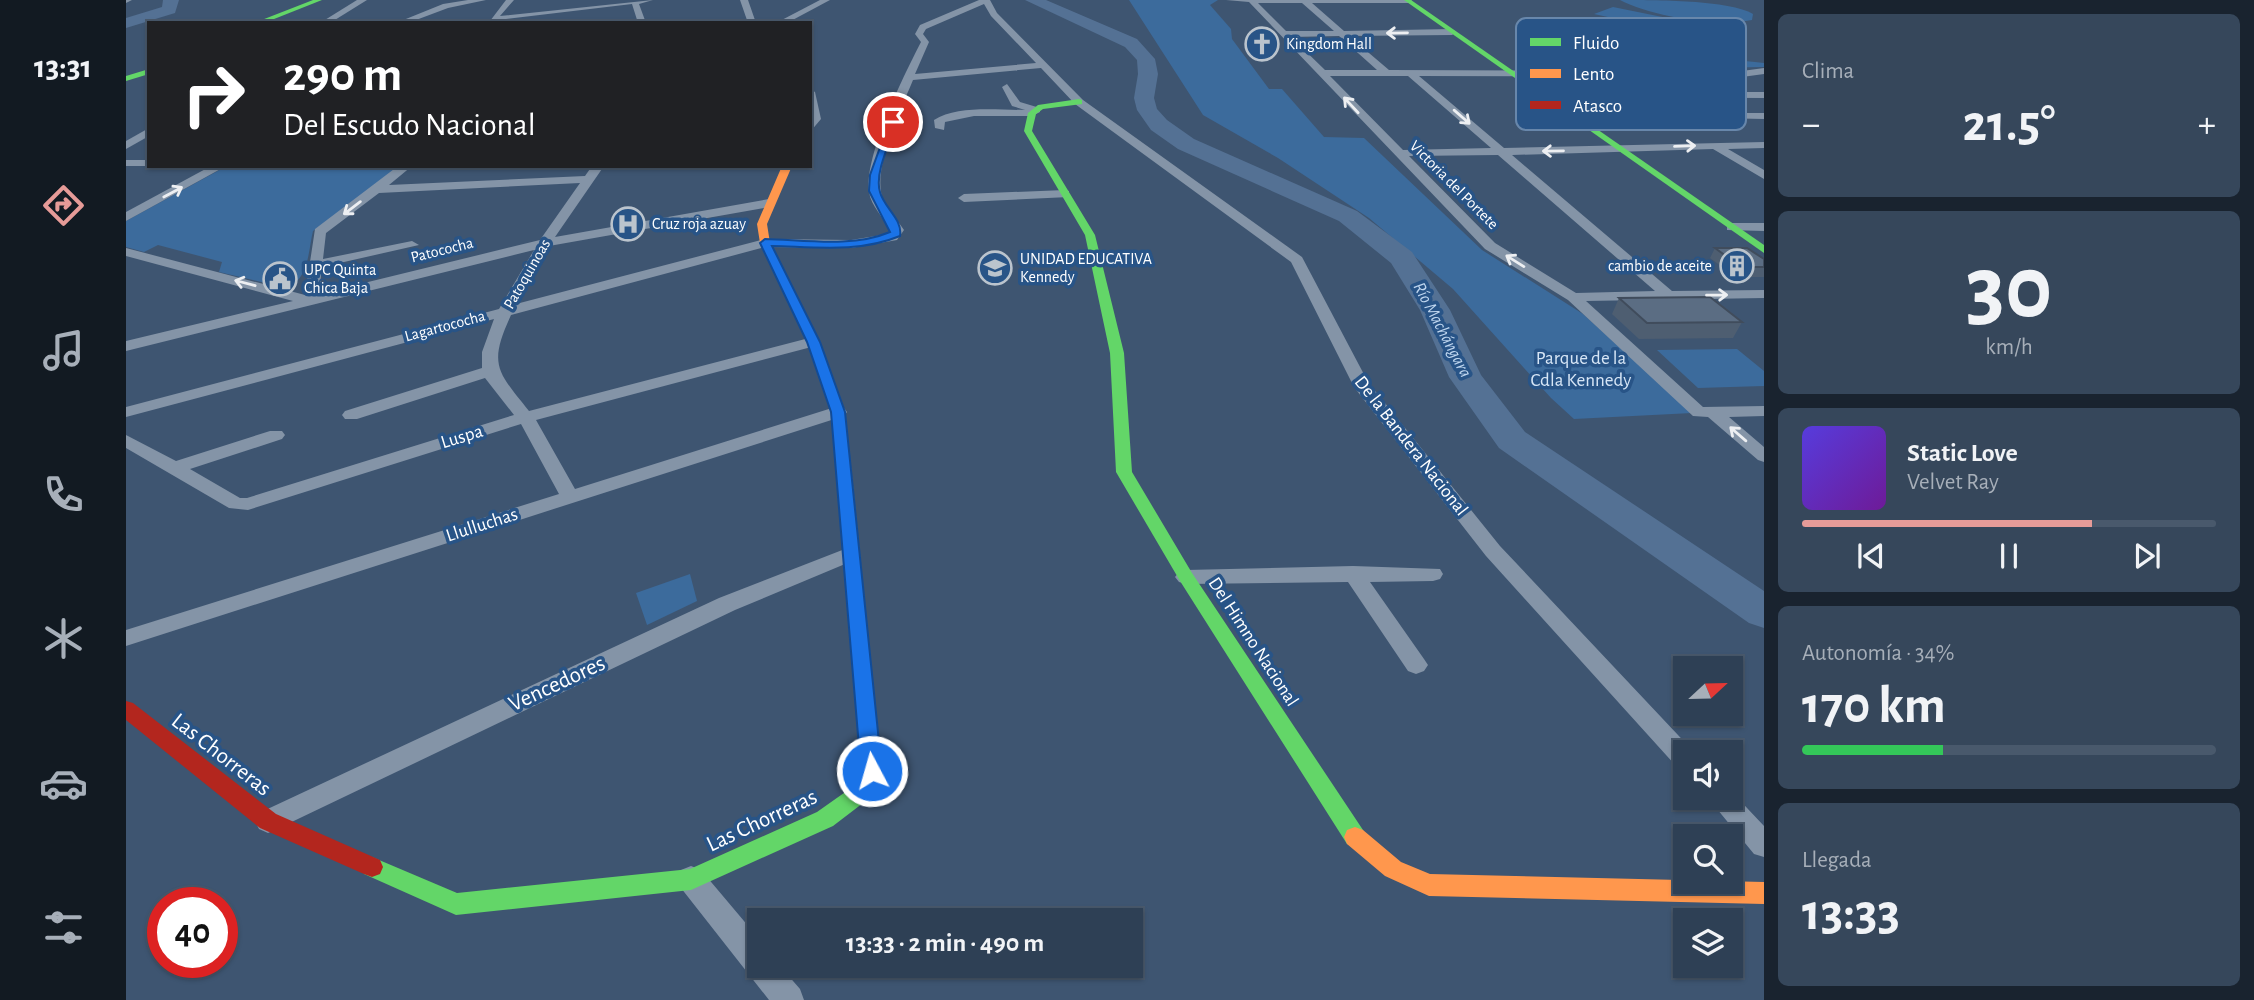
<!DOCTYPE html>
<html lang="es">
<head>
<meta charset="utf-8">
<style>
  :root { --surface:#2e4055; --page:#36475b; --text:#f1f3f6; --muted:#a7afb9; --line:#49596c; --accent:#e69b98 }
  body { margin:0; font-family:"Alegreya Sans",sans-serif; background:var(--page); color:var(--text); height:100vh; display:flex; flex-direction:column; font-size:26px; white-space:nowrap }
  * { box-sizing:border-box; margin:0 }
  p { font-size:23px; color:var(--muted) }
  .icon { flex:none; width:38px; height:38px; fill:none; stroke:currentColor; stroke-width:2; stroke-linecap:round; stroke-linejoin:round }
  .map { position:relative; flex:1; overflow:hidden }
  .side { display:flex; flex-direction:column; gap:14px; padding:14px; background:#19232f; width:490px }
  .side>* { flex:none }
  .hud { position:absolute; left:21px; top:21px; width:665px; height:147px; border-radius:0px; box-shadow:0 2px 5px #0004,0 0 0 2px var(--line); background:#202124; color:#fff; overflow:hidden }
  .needle { width:46px; rotate:68deg }
  .buttons { position:absolute; left:1547px; top:656px; display:grid; gap:14px }
  .buttons a { display:grid; place-items:center; width:70px; height:70px; border-radius:0px; background:var(--surface); box-shadow:0 2px 5px #0004,0 0 0 2px var(--line); font-size:35px }
  .speed { position:absolute; left:21px; top:887px; display:flex; gap:14px; font-size:35px; font-weight:700; text-align:center }
  .speed>* { display:grid; place-content:center; width:91px; height:91px; border-radius:50%; background:var(--surface); box-shadow:0 2px 5px #0004,0 0 0 2px var(--line); line-height:1 }
  .speed .limit { border:10px solid #d22; background:#fff; color:#111 }
  .pin { position:absolute; display:grid; place-items:center; width:60px; height:60px; color:#fff; margin:-30px; border:4px solid #fff; border-radius:50%; box-shadow:0 2px 7px #0007 }
  .me { position:absolute; width:77px; margin:-38px; rotate:354deg; stroke-linejoin:round; filter:drop-shadow(0 0 5px #0008) }
  .turn { display:flex; align-items:center; gap:24px; height:147px; padding:0 21px; font-size:32px }
  .turn .icon { width:91px; height:91px; stroke-width:2.5 }
  .turn b { display:block; font-size:49px; line-height:60px }
  .big { font-size:52px; font-weight:700; line-height:1.1 }
  .side .tile { flex:1; display:flex; flex-direction:column; justify-content:center; gap:10px; min-width:0; padding:0 24px; border-radius:10px; background:var(--page) }
  .side .dial { align-items:center; gap:0 }
  .dial b { font-size:91px; line-height:1 }
  .song { display:flex; align-items:center; gap:21px }
  .cover { width:84px; height:84px; border-radius:10px; background:linear-gradient(135deg,hsl(250 70% 55%),hsl(280 70% 35%)) }
  .played { height:7px; border-radius:4px; background:linear-gradient(90deg,var(--accent) 70%,var(--line) 70%) }
  .keys { display:flex; justify-content:space-around; direction:ltr }
  .heat { display:flex; justify-content:space-between; align-items:center; font-size:38px; direction:ltr }
  .charge { height:10px; border-radius:5px; background:linear-gradient(90deg,#34c759 34%,var(--line) 0) }
  .trip { position:absolute; left:621px; top:908px; width:396px; height:70px; border-radius:0px; background:var(--surface); box-shadow:0 2px 5px #0004,0 0 0 2px var(--line); font-weight:700; line-height:70px; text-align:center }
  main { display:flex; flex:1; min-height:0 }
  .dock { display:flex; flex-direction:column; width:126px; justify-content:space-around; align-items:center; background:#121a22; color:var(--muted) }
  .dock .icon { width:49px; height:49px }
  .dock .selected { color:var(--accent) }
  .dock b { font-size:32px; color:var(--text) }
  .map>svg:first-child { display:block }
</style>
</head>
<body>
<main>
<nav class="dock">
<b>13:31</b>
<svg class="icon selected" aria-label="directions" viewBox="0 0 24 24"><path d="M12 3l9 9-9 9-9-9zM9 14v-3h6M13 9l2 2-2 2"/></svg>
<svg class="icon" aria-label="music" viewBox="0 0 24 24"><path d="M9 18V5l10-2v13"/><circle cx="6" cy="18" r="3"/><circle cx="16" cy="16" r="3"/></svg>
<svg class="icon" aria-label="phone" viewBox="0 0 24 24"><path d="M5 4h4l2 5-3 2q2 4 5 5l2-3 5 2v4C11 20 4 13 5 4z"/></svg>
<svg class="icon" aria-label="climate" viewBox="0 0 24 24"><path d="M12 3v18M4 7l16 10M4 17L20 7"/></svg>
<svg class="icon" aria-label="car" viewBox="0 0 24 24"><path d="M5 17H2v-5l4-1 3-4h7l3 4 3 1v5h-3M9 17h6M6 11h13"/><circle cx="7" cy="17" r="2"/><circle cx="17" cy="17" r="2"/></svg>
<svg class="icon" aria-label="filters" viewBox="0 0 24 24"><path d="M4 7h16M4 17h16"/><circle cx="9" cy="7" r="2"/><circle cx="15" cy="17" r="2"/></svg>
</nav>
<div class="map">
<svg width="1638" height="1000" viewBox="0 0 1638 1000">
  <rect width="100%" height="100%" fill="#3e5571"/>
  <!-- green -->
  <g fill="#3c6b9c">
    <path d="M 1003,0 L 1092,0 L 1084,5 L 1105,29 L 1106,39 L 1143,89 L 1156,89 L 1198,137 L 1238,138 L 1356,250 L 1457,314 L 1566,413 L 1448,419 L 1425,398 L 1327,289 L 1243,218 L 1152,158 L 1077,115 Z"/>
    <path d="M 1494,0 C 1529,0 1604,0 1627,14 L 1626,20 C 1590,27 1527,17 1494,0 Z"/>
    <path d="M 1487,7 L 1566,23 L 1546,31 L 1468,14 Z"/>
    <path d="M 1544,54 L 1629,62 L 1638,63 L 1638,67 L 1522,69 L 1499,58 Z"/>
    <path d="M 276,166 L 187,231 C 182,252 183,280 160,288 L 93,272 L 96,262 L 32,245 L 18,252 L 0,247 L 0,221 L 99,167 Z"/>
    <path d="M 1611,349 L 1638,371 L 1638,386 L 1572,388 L 1531,350 Z"/>
    <path d="M 564,574 L 571,601 L 521,625 L 510,593 Z"/>
  </g>
  <g fill="none" stroke-linecap="round" stroke-linejoin="round">
    <!-- river -->
    <g fill="#547194" fill-rule="evenodd">
      <path d="M 37,0 L 53,0 L 49,13 L 0,28 L 0,18 L 36,7 Z"/>
      <path d="M 899,0 L 920,0 L 1011,39 L 1029,59 L 1032,74 L 1028,98 L 1031,109 L 1041,120 L 1068,139 L 1231,211 L 1286,252 L 1324,310 L 1355,375 L 1399,432 L 1638,591 L 1638,628 L 1623,623 L 1373,448 L 1323,377 L 1294,310 L 1265,263 L 1213,221 L 1052,149 L 1025,130 L 1011,110 L 1008,98 L 1012,74 L 1011,60 L 999,47 Z"/>
    </g>
    <!-- street -->
    <g fill="#8494a7" fill-rule="evenodd">
      <path d="M 0,0 L 6,0 L 0,3 Z"/>
      <path d="M 231,0 L 241,0 L 204,23 L 194,23 Z"/>
      <path d="M 342,0 L 360,0 L 322,8 L 282,23 L 270,23 L 317,4 Z"/>
      <path d="M 380,0 L 388,0 L 374,16 L 527,0 L 513,4 L 520,23 L 512,23 L 506,4 L 364,21 Z"/>
      <path d="M 614,0 L 622,0 L 630,23 L 622,23 Z"/>
      <path d="M 694,0 L 704,0 L 661,23 L 650,23 Z"/>
      <path d="M 853,0 L 864,0 L 871,13 L 957,100 L 1176,257 L 1242,382 L 1374,546 L 1568,752 L 1559,752 L 1559,769 L 1550,766 L 1360,556 L 1228,387 L 1165,262 L 949,104 L 915,68 L 787,80 C 775,109 750,160 755,192 C 757,206 770,218 778,230 L 771,240 L 725,248 L 639,247 L 385,315 C 362,365 371,371 403,411 L 687,337 L 695,342 L 693,345 L 410,420 L 449,489 L 706,408 L 718,408 L 721,412 L 718,416 L 0,646 L 0,630 L 433,494 L 395,424 L 122,510 L 103,508 L 0,448 L 0,435 L 50,461 L 144,431 L 156,431 L 159,435 L 156,439 L 64,469 L 114,498 L 121,498 L 388,415 L 359,378 L 231,419 L 219,419 L 216,415 L 219,411 L 356,368 L 356,352 L 368,319 L 0,417 L 0,407 L 373,309 L 408,250 L 0,351 L 0,341 L 167,301 L 0,256 L 0,248 L 179,295 L 189,229 L 272,166 L 286,166 L 263,185 L 459,176 L 466,166 L 478,166 L 429,237 L 643,199 L 649,203 L 643,207 L 423,246 L 390,304 L 639,239 L 725,240 L 762,234 L 764,230 C 758,218 745,206 743,192 C 738,156 778,75 795,42 L 789,34 L 794,25 ZM 858,4 L 865,16 L 910,63 L 789,74 L 803,42 L 797,34 L 800,29 ZM 454,183 L 414,240 L 193,294 L 196,267 L 293,245 L 286,241 L 197,259 L 200,233 L 253,193 Z"/>
      <path d="M 1100,0 L 1286,0 L 1283,3 L 1186,3 L 1218,31 L 1326,29 L 1330,32 L 1326,35 L 1223,36 L 1263,70 L 1616,71 L 1638,68 L 1638,74 L 1616,77 L 1293,76 L 1378,148 L 1638,142 L 1638,148 L 1602,149 L 1638,170 L 1638,179 L 1587,149 L 1386,155 L 1546,291 L 1638,290 L 1638,298 L 1460,301 L 1577,407 L 1638,406 L 1638,416 L 1603,417 L 1638,447 L 1638,462 L 1632,460 L 1582,417 L 1567,416 L 1442,300 L 1359,249 L 1123,2 ZM 1132,3 L 1176,3 L 1208,31 L 1160,31 ZM 1213,36 L 1251,70 L 1199,70 L 1165,37 ZM 1204,76 L 1282,76 L 1365,148 L 1277,150 ZM 1372,155 L 1529,291 L 1450,293 L 1369,243 L 1283,156 Z"/>
      <path d="M 881,84 L 894,102 L 914,108 L 914,112 L 906,116 L 848,116 L 819,122 L 818,130 L 809,128 L 808,120 C 831,105 871,110 899,110 L 886,106 L 876,87 Z"/>
      <path d="M 684,89 L 689,92 L 695,119 L 684,132 Z"/>
      <path d="M 1415,92 L 1638,92 L 1638,98 L 1411,97 L 1411,93 Z"/>
      <path d="M 1594,113 L 1638,113 L 1638,119 L 1590,118 L 1589,116 Z"/>
      <path d="M 23,128 L 23,136 L 0,149 L 0,141 Z"/>
      <path d="M 0,160 L 23,160 L 24,166 L 0,166 Z"/>
      <path d="M 85,166 L 100,166 L 0,221 L 0,212 Z"/>
      <path d="M 939,190 L 943,191 L 943,197 L 838,202 L 832,198 L 838,194 Z"/>
      <path d="M 1606,223 L 1638,223 L 1638,231 L 1601,230 L 1601,224 Z"/>
      <path d="M 724,547 L 731,549 L 734,554 L 731,559 L 609,610 L 151,829 L 142,833 L 133,829 L 129,821 L 133,813 L 593,598 Z"/>
      <path d="M 1227,566 L 1314,569 L 1317,574 L 1314,579 L 1307,581 L 1244,582 L 1298,659 L 1302,665 L 1298,671 L 1290,674 L 1282,671 L 1222,582 L 1060,584 L 1053,582 L 1049,577 L 1053,572 L 1060,570 Z"/>
      <path d="M 1605,791 L 1638,826 L 1638,857 L 1628,854 L 1582,798 L 1605,798 Z"/>
      <path d="M 565,866 L 575,870 L 634,940 L 634,966 L 654,966 L 674,989 L 678,1000 L 643,1000 L 555,888 L 551,879 L 555,870 Z"/>
    </g>
    <!-- fast -->
    <g fill="#63d668" fill-rule="evenodd">
      <path d="M 187,0 L 196,0 L 138,23 L 128,23 Z"/>
      <path d="M 1278,0 L 1285,0 L 1638,245 L 1638,253 Z"/>
      <path d="M 23,69 L 23,74 L 0,81 L 0,76 Z"/>
      <path d="M 953,99 L 956,100 L 956,104 L 917,109 L 910,114 L 906,131 L 969,235 L 998,353 L 1006,472 L 1066,573 L 1237,830 L 1240,837 L 1237,844 L 1229,847 L 1221,844 L 1054,581 L 990,472 L 984,353 L 959,235 L 898,131 L 902,113 L 912,105 Z"/>
      <path d="M 719,481 L 727,486 L 756,771 L 741,800 L 707,826 L 565,890 L 330,915 L 238,874 L 235,867 L 238,860 L 246,857 L 331,893 L 564,869 L 691,812 L 725,788 L 736,770 L 711,486 Z"/>
    </g>
    <!-- slow -->
    <g fill="#ff974d" fill-rule="evenodd">
      <path d="M 656,166 L 666,166 L 641,224 L 644,243 L 693,342 L 719,412 L 727,486 L 719,491 L 711,486 L 705,412 L 681,342 L 634,243 L 631,224 Z"/>
      <path d="M 1229,827 L 1237,830 L 1275,862 L 1304,874 L 1638,882 L 1638,904 L 1303,896 L 1259,876 L 1221,844 L 1218,837 L 1221,830 Z"/>
    </g>
    <!-- jam -->
    <path fill="#b3261e" fill-rule="evenodd" d="M 0,701 L 7,703 L 150,814 L 254,860 L 257,867 L 254,874 L 246,877 L 238,874 L 134,828 L 0,720 Z"/>
  </g>
  <!-- wall -->
  <g fill="#4e5e71">
    <path d="M 1589,248 L 1638,259 L 1638,277 L 1610,277 L 1584,258 Z"/>
    <path d="M 1493,298 L 1616,322 L 1607,338 L 1513,339 L 1486,314 Z"/>
  </g>
  <!-- building -->
  <g fill="#5b6d83" stroke="#404c5c" stroke-width="2">
    <path d="M 1589,248 L 1621,248 L 1638,259 L 1638,267 L 1615,267 Z"/>
    <path d="M 1584,297 L 1616,322 L 1521,323 L 1493,298 Z"/>
  </g>
  <!-- one-way arrows -->
  <defs><path id="oneway-shaft" d="M-6 0H5M1.5-3L5.5 0L1.5 3" fill="none" stroke-width="1.6" stroke-linecap="round" stroke-linejoin="round" transform="scale(1.75)"/></defs>
  <g stroke="#edeff2">
    <use href="#oneway-shaft" transform="translate(1271 33) rotate(179)"/>
    <use href="#oneway-shaft" transform="translate(1225 105) rotate(-133)"/>
    <use href="#oneway-shaft" transform="translate(1336 117) rotate(41)"/>
    <use href="#oneway-shaft" transform="translate(1559 146) rotate(-2)"/>
    <use href="#oneway-shaft" transform="translate(1427 151) rotate(179)"/>
    <use href="#oneway-shaft" transform="translate(47 192) rotate(-28)"/>
    <use href="#oneway-shaft" transform="translate(226 208) rotate(143)"/>
    <use href="#oneway-shaft" transform="translate(1389 261) rotate(-148)"/>
    <use href="#oneway-shaft" transform="translate(119 283) rotate(-165)"/>
    <use href="#oneway-shaft" transform="translate(1591 295) rotate(-1)"/>
    <use href="#oneway-shaft" transform="translate(1612 434) rotate(-139)"/>
  </g>
  <!-- route -->
  <path fill="#1a73e8" stroke="#114b97" stroke-width="2" d="M 764,120 L 771,122 C 765,141 748,172 754,192 C 758,208 777,219 774,236 C 733,253 689,247 646,246 L 694,342 L 719,412 L 756,771 L 753,777 L 746,779 L 738,777 L 735,771 L 705,412 L 681,342 L 634,243 L 639,239 C 679,240 726,248 764,232 L 743,191 L 744,175 Z"/>
  <!-- icons -->
  <defs>
    <symbol id="church-ring" viewBox="-11 -11 22 22"><circle r="9.5" fill="#285487" stroke="#bbc4cd" stroke-width="1.5"/><path d="M-1.2-6h2.4v3.5h3.3v2.4h-3.3V6h-2.4V-.1h-3.3v-2.4h3.3Z" fill="#bbc4cd"/></symbol>
    <symbol id="hospital-ring" viewBox="-11 -11 22 22"><circle r="9.5" fill="#285487" stroke="#bbc4cd" stroke-width="1.5"/><path d="M-5-5h3v3.5h4V-5h3V5h-3V1.5h-4V5h-3Z" fill="#bbc4cd"/></symbol>
    <symbol id="building-ring" viewBox="-11 -11 22 22"><circle r="9.5" fill="#285487" stroke="#bbc4cd" stroke-width="1.5"/><path d="M-4-6H4V6H1V3H-1V6H-4ZM-2.5-4.3h1.7v1.8h-1.7ZM.8-4.3h1.7v1.8H.8ZM-2.5-1h1.7V.8h-1.7ZM.8-1h1.7V.8H.8Z" fill="#bbc4cd"/></symbol>
    <symbol id="school-ring" viewBox="-11 -11 22 22"><circle r="9.5" fill="#285487" stroke="#bbc4cd" stroke-width="1.5"/><path d="M0-5L7-2L0 1L-7-2ZM-4 1L0 2.5L4 1V4Q0 6-4 4Z" fill="#bbc4cd"/></symbol>
    <symbol id="civic-ring" viewBox="-11 -11 22 22"><circle r="9.5" fill="#285487" stroke="#bbc4cd" stroke-width="1.5"/><path d="M-.6-6.5H3V-4.5H.6V-3L4-1V1h2V6H-6V1h2V-1L-.6-3ZM-1.2 2.5V6h2.4V2.5Z" fill="#bbc4cd"/></symbol>
  </defs>
  <g fill-rule="evenodd">
    <use href="#church-ring" x="1117" y="25" width="38" height="38"/>
    <use href="#hospital-ring" x="483" y="205" width="38" height="38"/>
    <use href="#building-ring" x="1592" y="247" width="38" height="38"/>
    <use href="#school-ring" x="850" y="249" width="38" height="38"/>
    <use href="#civic-ring" x="135" y="260" width="38" height="38"/>
  </g>
  <g text-anchor="middle" dominant-baseline="central" stroke-width="7" stroke-linejoin="round" paint-order="stroke">
    <!-- far-poi labels -->
    <g font-size="16" fill="#fff" stroke="#285487" text-anchor="start">
      <text x="1160" y="44">Kingdom Hall</text>
      <text x="526" y="224">Cruz roja azuay</text>
      <text x="894" y="259">UNIDAD EDUCATIVA<tspan x="894" dy="18">Kennedy</tspan></text>
      <text x="1586" y="266" text-anchor="end">cambio de aceite</text>
      <text x="178" y="270">UPC Quinta<tspan x="178" dy="18">Chica Baja</tspan></text>
    </g>
    <!-- far-street labels -->
    <g font-size="16" fill="#fff" stroke="#285487">
      <text transform="translate(1328 185) rotate(45)">Victoria del Portete</text>
      <text transform="translate(316 250) rotate(-14)">Patococha</text>
      <text transform="translate(401 274) rotate(-60)">Patoquinoas</text>
      <text transform="translate(319 326) rotate(-15)">Lagartococha</text>
    </g>
    <!-- far-water labels -->
    <g font-size="18" font-style="italic" fill="#bfd6ef" stroke="#285487">
      <text transform="translate(1316 330) rotate(62)">Río Machángara</text>
    </g>
    <!-- park labels -->
    <g font-size="19" fill="#d7e6f6" stroke="#285487">
      <text x="1455" y="358">Parque de la<tspan x="1455" dy="22">Cdla Kennedy</tspan></text>
    </g>
    <!-- street labels -->
    <g font-size="19" fill="#fff" stroke="#285487">
      <text transform="translate(336 437) rotate(-17)">Luspa</text>
      <text transform="translate(1285 446) rotate(52)">De la Bandera Nacional</text>
      <text transform="translate(356 525) rotate(-18)">Llulluchas</text>
      <text transform="translate(1127 642) rotate(57)">Del Himno Nacional</text>
    </g>
    <!-- near-street labels -->
    <g font-size="23" fill="#fff" stroke="#285487">
      <text transform="translate(431 684) rotate(-25)">Vencedores</text>
      <text transform="translate(95 755) rotate(38)">Las Chorreras</text>
      <text transform="translate(636 821) rotate(-25)">Las Chorreras</text>
    </g>
  </g>
  <!-- legend -->
  <rect x="1390" y="18" width="230" height="112" rx="10" fill="#285487" stroke="#6887ab" stroke-width="2"/>
  <rect x="1404" y="38" width="31" height="8" fill="#63d668"/>
  <rect x="1404" y="69" width="31" height="9" fill="#ff974d"/>
  <rect x="1404" y="101" width="31" height="8" fill="#b3261e"/>
  <g font-size="19" fill="#fff">
    <text x="1447" y="49">Fluido</text>
    <text x="1447" y="80">Lento</text>
    <text x="1447" y="112">Atasco</text>
  </g>
</svg>
<div class="buttons">
<a><svg class="needle" viewBox="-14 -14 28 28"><path d="M0-13l5 13h-10z" fill="#e53935"/><path d="M0 13l5-13h-10z" fill="#a7afb9"/></svg></a>
<a><svg class="icon" aria-label="sound" viewBox="0 0 24 24"><path d="M4 9h4l5-4v14l-5-4H4zM17 9q2 3 0 6"/></svg></a>
<a><svg class="icon" aria-label="search" viewBox="0 0 24 24"><circle cx="10" cy="10" r="6"/><path d="M15 15l6 6"/></svg></a>
<a><svg class="icon" aria-label="layers" viewBox="0 0 24 24"><path d="M12 4l9 5-9 5-9-5zM3 14l9 5 9-5"/></svg></a>
</div>
<div class="speed"><div class="limit">40</div></div>
<div class="pin" style="left:767px;top:122px;background:#d93025"><svg class="icon" aria-label="arrive" viewBox="0 0 24 24"><path d="M6 21V4h12l-3 4 3 4H6"/></svg></div>
<svg class="me" style="left:746px;top:771px" viewBox="-20 -20 40 40"><circle r="17" fill="#1a73e8" stroke="#fff" stroke-width="3"/><path d="M0-11L8 9 0 5-8 9z" fill="#fff"/></svg>
<div class="trip">13:33 · 2 min · 490 m</div>
<div class="hud">
<div class="turn"><svg class="icon" aria-label="right" viewBox="0 0 24 24"><path d="M7 20v-9h11M14 6l5 5-5 5"/></svg><div><b>290 m</b>Del Escudo Nacional</div></div>
</div>
</div>
<section class="side">
<div class="tile"><p>Clima</p>
<div class="heat"><a>−</a><b class="big">21.5°</b><a>+</a></div>
</div>
<div class="tile dial"><b>30</b><p>km/h</p></div>
<div class="tile">
<div class="song"><i class="cover"></i><div><b>Static Love</b><p>Velvet Ray</p></div></div>
<div class="played"></div>
<div class="keys"><svg class="icon" aria-label="previous" viewBox="0 0 24 24"><path d="M18 5L8 12l10 7zM5 5v14"/></svg><svg class="icon" aria-label="pause" viewBox="0 0 24 24"><path d="M8 5v14M16 5v14"/></svg><svg class="icon" aria-label="next" viewBox="0 0 24 24"><path d="M6 5l10 7-10 7zM19 5v14"/></svg></div>
</div>
<div class="tile"><p>Autonomía · 34%</p><b class="big">170 km</b><div class="charge"></div></div>
<div class="tile"><p>Llegada</p><b class="big">13:33</b></div>
</section>
</main>
</body>
</html>
